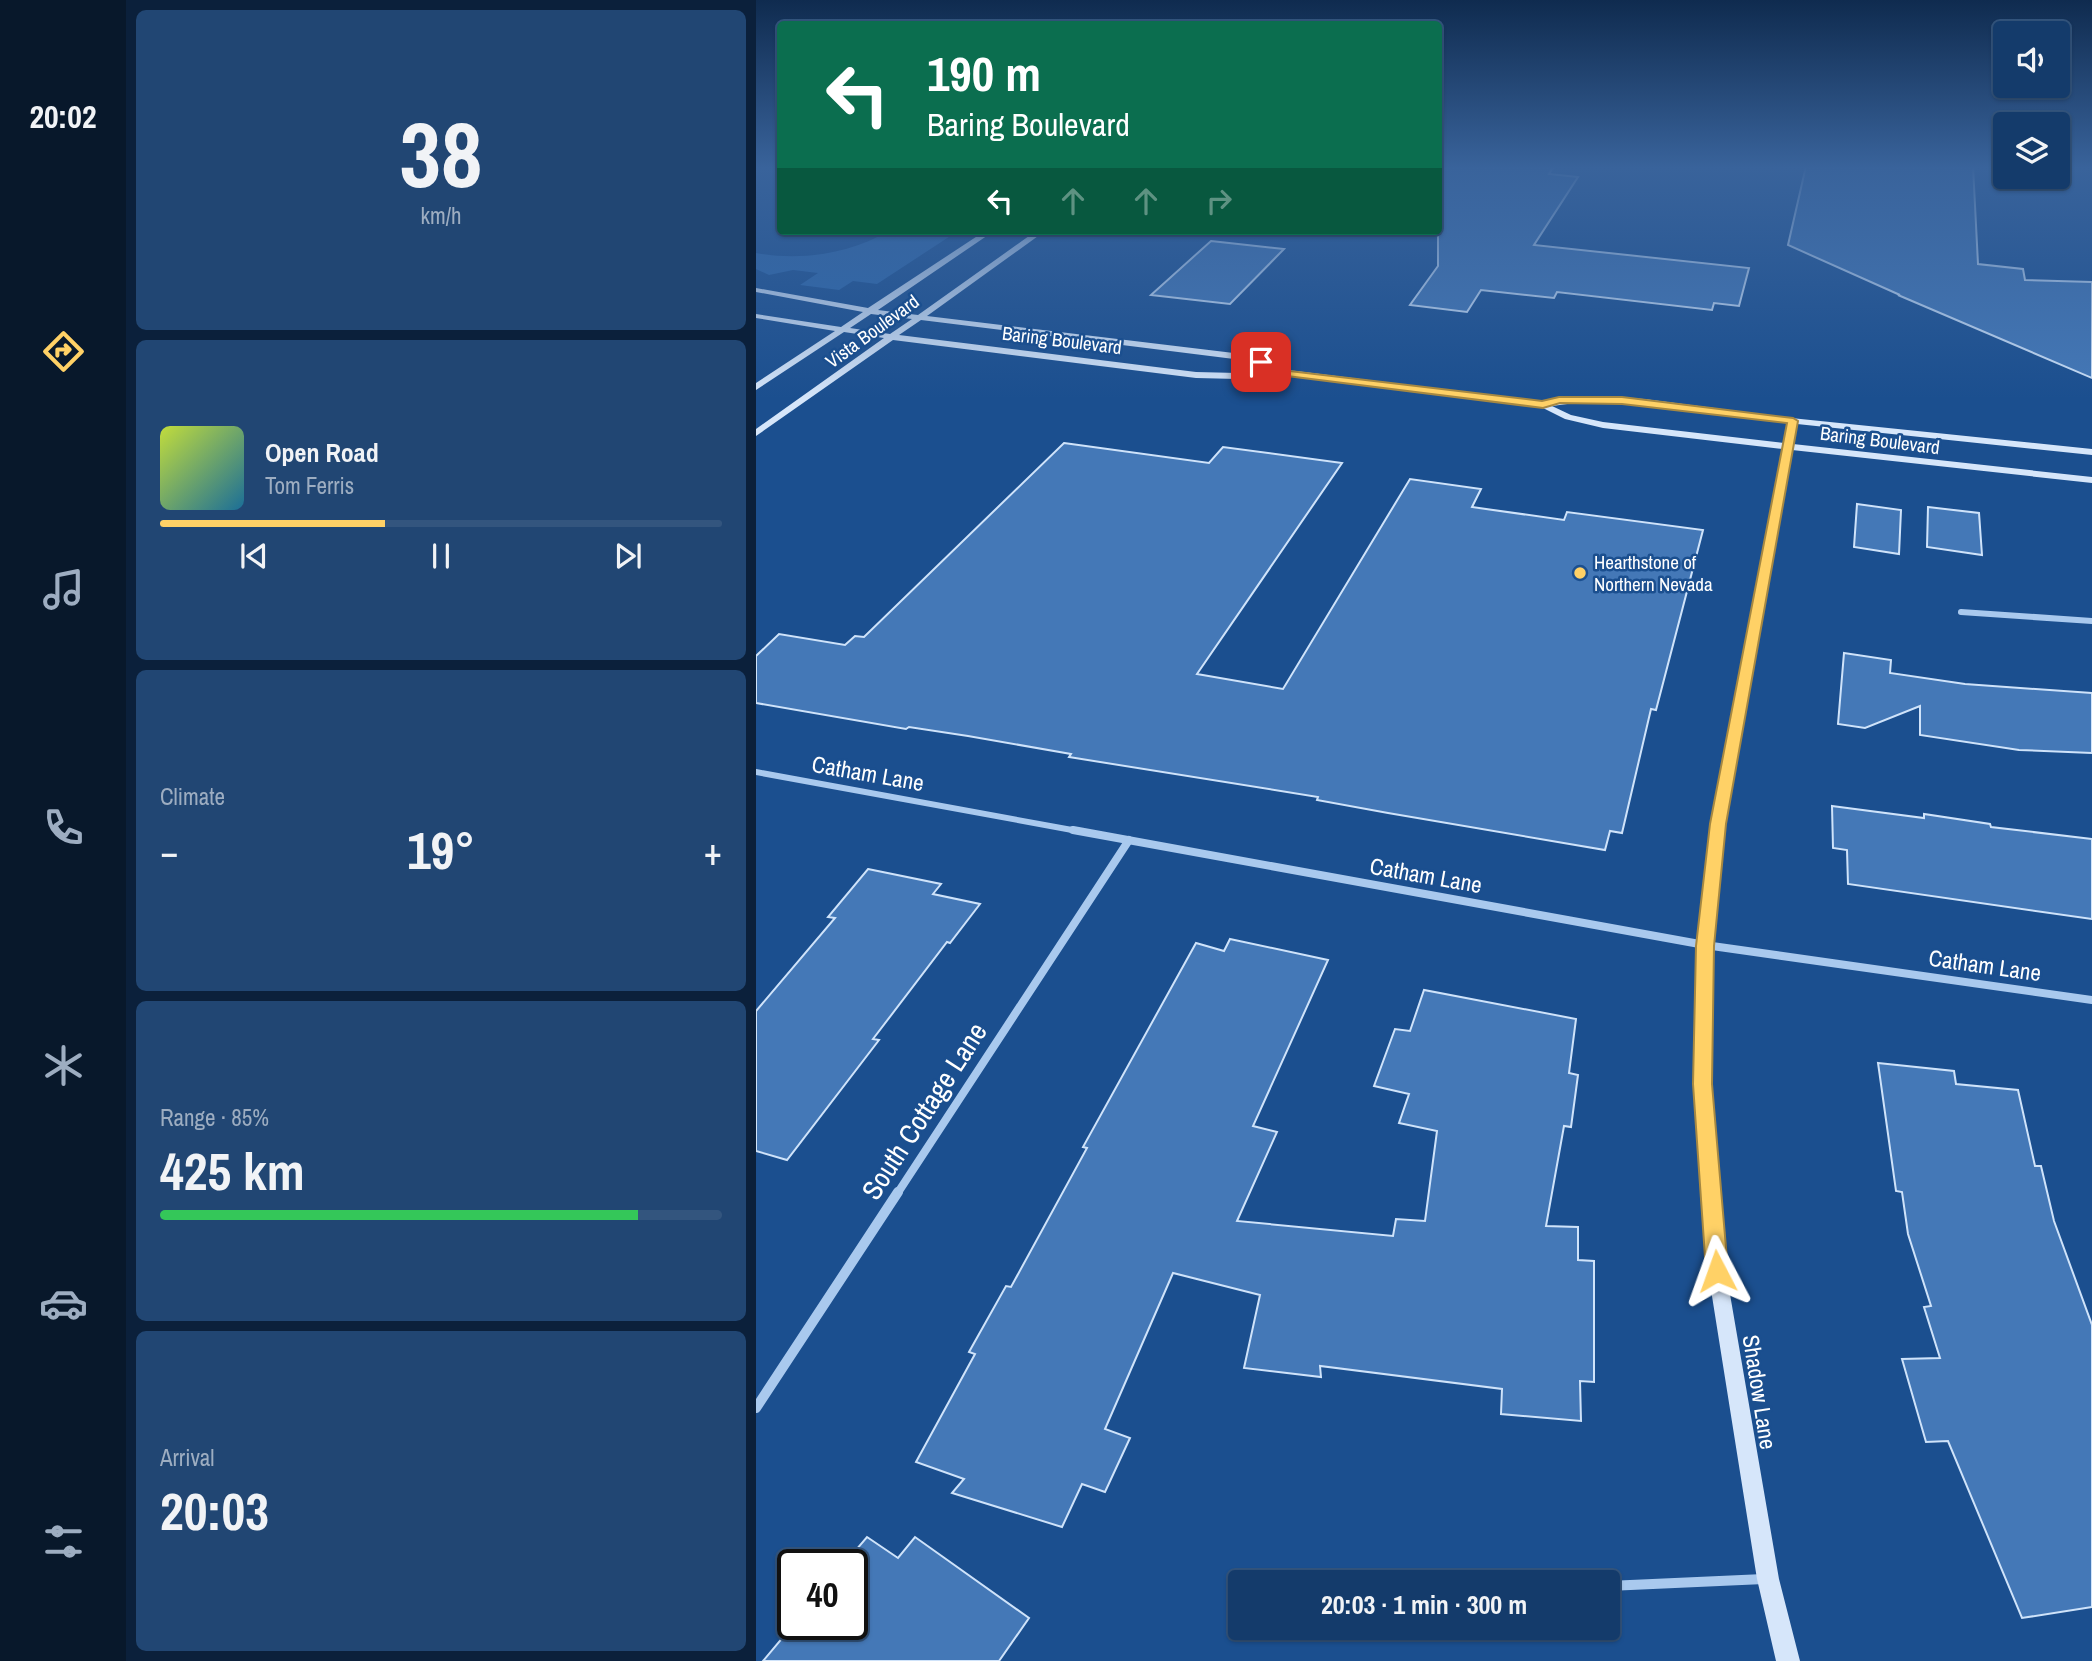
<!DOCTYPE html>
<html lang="en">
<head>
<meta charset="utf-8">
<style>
  :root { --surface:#143b6b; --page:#214673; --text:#f1f3f6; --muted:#9dadc1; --line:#33557e; --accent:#ffd166 }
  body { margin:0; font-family:"Archivo Narrow",sans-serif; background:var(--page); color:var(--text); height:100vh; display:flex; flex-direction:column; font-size:26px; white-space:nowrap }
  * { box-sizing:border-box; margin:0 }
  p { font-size:23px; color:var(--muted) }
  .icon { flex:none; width:38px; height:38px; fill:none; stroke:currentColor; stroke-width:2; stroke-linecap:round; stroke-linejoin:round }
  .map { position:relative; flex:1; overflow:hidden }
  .drawer { display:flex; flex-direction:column; gap:10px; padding:10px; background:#0b203b; width:630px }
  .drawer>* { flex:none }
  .hud { position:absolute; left:21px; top:21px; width:665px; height:214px; border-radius:7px; box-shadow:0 2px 5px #0004,0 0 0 2px var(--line); background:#0b6e4f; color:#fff; overflow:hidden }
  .buttons { position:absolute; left:1237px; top:21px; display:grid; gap:14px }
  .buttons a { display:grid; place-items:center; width:77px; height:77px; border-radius:7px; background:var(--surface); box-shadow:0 2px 5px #0004,0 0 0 2px var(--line); font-size:35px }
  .speed { position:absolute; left:21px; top:1549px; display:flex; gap:14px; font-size:35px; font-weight:700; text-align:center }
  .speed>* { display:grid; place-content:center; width:91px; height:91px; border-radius:50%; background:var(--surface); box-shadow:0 2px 5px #0004,0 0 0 2px var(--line); line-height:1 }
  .speed .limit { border:4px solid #111; border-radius:10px; background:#fff; color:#111 }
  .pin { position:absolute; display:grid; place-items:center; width:60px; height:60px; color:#fff; margin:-30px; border-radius:14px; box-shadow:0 4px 10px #0006 }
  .me { position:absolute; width:77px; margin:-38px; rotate:356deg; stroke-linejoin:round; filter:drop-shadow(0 0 5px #0008) }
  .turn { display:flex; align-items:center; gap:24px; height:147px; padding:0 35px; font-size:32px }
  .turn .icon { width:91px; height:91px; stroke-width:2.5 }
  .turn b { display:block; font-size:49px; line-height:60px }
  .lanes { display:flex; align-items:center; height:66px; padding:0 35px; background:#0003; justify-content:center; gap:35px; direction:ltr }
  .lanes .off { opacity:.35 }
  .big { font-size:52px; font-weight:700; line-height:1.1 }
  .drawer .card { flex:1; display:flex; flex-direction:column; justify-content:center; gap:10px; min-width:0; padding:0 24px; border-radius:10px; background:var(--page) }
  .drawer .dial { align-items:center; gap:0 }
  .dial b { font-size:91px; line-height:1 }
  .song { display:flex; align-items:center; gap:21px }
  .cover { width:84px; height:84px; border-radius:10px; background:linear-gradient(135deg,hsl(70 70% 55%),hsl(200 70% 35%)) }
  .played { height:7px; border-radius:4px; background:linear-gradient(90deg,var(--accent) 40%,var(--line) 40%) }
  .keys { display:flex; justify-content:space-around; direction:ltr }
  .heat { display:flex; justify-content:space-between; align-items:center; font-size:38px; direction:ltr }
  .charge { height:10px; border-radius:5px; background:linear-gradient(90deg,#34c759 85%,var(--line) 0) }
  .trip { position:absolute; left:472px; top:1570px; width:392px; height:70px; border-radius:7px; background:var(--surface); box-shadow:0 2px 5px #0004,0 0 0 2px var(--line); font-weight:700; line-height:70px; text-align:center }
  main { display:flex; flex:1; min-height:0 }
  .dock { display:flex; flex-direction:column; width:126px; justify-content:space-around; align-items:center; background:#08182b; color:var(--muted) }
  .dock .icon { width:49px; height:49px }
  .dock .selected { color:var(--accent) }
  .dock b { font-size:32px; color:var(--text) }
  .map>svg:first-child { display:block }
</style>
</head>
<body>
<main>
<nav class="dock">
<b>20:02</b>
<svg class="icon selected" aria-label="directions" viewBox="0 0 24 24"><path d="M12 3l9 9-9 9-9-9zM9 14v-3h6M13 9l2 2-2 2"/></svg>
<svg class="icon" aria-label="music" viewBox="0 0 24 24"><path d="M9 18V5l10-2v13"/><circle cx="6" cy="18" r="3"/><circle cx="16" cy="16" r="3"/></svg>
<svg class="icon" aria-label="phone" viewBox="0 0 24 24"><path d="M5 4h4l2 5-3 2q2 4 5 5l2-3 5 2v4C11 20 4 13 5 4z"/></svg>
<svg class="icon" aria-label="climate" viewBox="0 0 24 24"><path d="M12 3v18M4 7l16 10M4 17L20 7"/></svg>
<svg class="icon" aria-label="car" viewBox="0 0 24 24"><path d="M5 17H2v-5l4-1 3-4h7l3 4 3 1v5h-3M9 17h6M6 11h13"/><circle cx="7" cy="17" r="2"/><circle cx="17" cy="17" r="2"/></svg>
<svg class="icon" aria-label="filters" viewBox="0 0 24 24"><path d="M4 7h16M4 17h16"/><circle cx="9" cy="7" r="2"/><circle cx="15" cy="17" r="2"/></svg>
</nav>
<section class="drawer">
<div class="card dial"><b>38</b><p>km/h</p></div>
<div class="card">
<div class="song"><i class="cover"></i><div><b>Open Road</b><p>Tom Ferris</p></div></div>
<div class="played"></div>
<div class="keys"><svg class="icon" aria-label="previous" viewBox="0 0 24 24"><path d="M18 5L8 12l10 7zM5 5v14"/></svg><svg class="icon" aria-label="pause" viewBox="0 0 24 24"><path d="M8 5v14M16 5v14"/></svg><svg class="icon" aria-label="next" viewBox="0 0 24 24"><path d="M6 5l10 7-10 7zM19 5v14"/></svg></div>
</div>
<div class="card"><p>Climate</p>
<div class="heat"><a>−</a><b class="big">19°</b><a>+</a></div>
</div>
<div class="card"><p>Range · 85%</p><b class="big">425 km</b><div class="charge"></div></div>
<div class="card"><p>Arrival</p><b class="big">20:03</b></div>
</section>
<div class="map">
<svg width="1336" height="1661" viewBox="0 0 1336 1661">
  <rect width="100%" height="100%" fill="#1b4f8f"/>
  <!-- green -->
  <path fill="#2e69ad" d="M 132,231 L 202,231 L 121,284 L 97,281 L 83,290 L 44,285 L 62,273 L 37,270 L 13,275 L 0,269 L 0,253 C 44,261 95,254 132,231 Z"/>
  <!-- building -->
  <g fill="#4478b7" stroke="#cfe3fa" stroke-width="2">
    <path d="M 682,166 L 798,166 L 793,174 L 822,177 L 778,245 L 993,268 L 983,306 L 958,303 L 956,310 L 801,292 L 798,298 L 725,290 L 711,312 L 654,305 L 682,266 Z"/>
    <path d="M 1050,166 L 1217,166 L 1222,264 L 1267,269 L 1269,280 L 1336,282 L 1336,378 L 1142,295 L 1144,295 L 1032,245 Z"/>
    <path d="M 455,241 L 528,249 L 474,304 L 395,295 Z"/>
    <path d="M 308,443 L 453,463 L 467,447 L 586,463 L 441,674 L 527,689 L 654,479 L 725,489 L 716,507 L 808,520 L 811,512 L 947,530 L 900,710 L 895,709 L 866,833 L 854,831 L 849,850 L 632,813 L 561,800 L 562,797 L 313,757 L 315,754 L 212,736 L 153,727 L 150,729 L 0,703 L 0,656 L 23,634 L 89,645 L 99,636 L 108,637 Z"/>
    <path d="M 1101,504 L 1145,510 L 1143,554 L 1098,547 Z"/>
    <path d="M 1172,507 L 1223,513 L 1226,555 L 1171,547 Z"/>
    <path d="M 1088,653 L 1135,660 L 1134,673 L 1209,684 L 1336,693 L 1336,753 L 1263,750 L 1164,735 L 1164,706 L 1109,728 L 1082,724 Z"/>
    <path d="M 1076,806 L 1168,818 L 1168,814 L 1234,824 L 1235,827 L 1336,839 L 1336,919 L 1092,884 L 1091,850 L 1077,848 Z"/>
    <path d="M 112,869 L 185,884 L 177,894 L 224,904 L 194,943 L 191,942 L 117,1039 L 123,1040 L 31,1160 L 0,1151 L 0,1011 L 79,918 L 72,917 Z"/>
    <path d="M 474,939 L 572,960 L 497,1126 L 521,1132 L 481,1221 L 637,1236 L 640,1219 L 669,1221 L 681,1131 L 643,1123 L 653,1094 L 618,1086 L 639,1029 L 654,1031 L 668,990 L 820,1019 L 813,1073 L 822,1075 L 815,1127 L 808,1126 L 790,1226 L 822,1227 L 822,1260 L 838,1261 L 838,1382 L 824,1381 L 825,1421 L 745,1414 L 746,1389 L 564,1366 L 565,1377 L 488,1368 L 504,1295 L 417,1273 L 349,1429 L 374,1438 L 349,1492 L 326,1484 L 306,1527 L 196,1493 L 208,1479 L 160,1462 L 219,1354 L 213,1352 L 250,1286 L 255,1287 L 331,1148 L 327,1147 L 440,943 L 468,951 Z"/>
    <path d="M 1122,1063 L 1198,1071 L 1200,1084 L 1262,1090 L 1279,1166 L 1285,1166 L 1298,1221 L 1336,1325 L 1336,1607 L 1266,1618 L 1192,1441 L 1170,1442 L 1146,1359 L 1184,1358 L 1168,1307 L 1175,1306 L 1152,1234 L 1146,1192 L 1140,1191 Z"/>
    <path d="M 111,1537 L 142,1558 L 159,1537 L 273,1618 L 243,1661 L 7,1661 L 38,1624 L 96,1624 L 96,1564 L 88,1564 Z"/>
  </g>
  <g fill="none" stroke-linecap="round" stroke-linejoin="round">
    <!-- street-far2 -->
    <g stroke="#a9c9ee" stroke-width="6">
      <path d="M 1205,612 L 1336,621"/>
      <path d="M 0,772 L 327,832"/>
    </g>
    <!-- street-far1 -->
    <g stroke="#a9c9ee" stroke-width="8">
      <path d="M 317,830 L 949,945 L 1336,1000"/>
      <path d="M 141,1194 L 373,840"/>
    </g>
    <!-- street -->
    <g stroke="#a9c9ee" stroke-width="10">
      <path d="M 0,1408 L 142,1192"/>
      <path d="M 852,1586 L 1008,1579"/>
    </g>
    <!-- secondary -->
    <path fill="#d6e6fa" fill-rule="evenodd" d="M 229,231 L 238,231 L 122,310 L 162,315 L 280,231 L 289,231 L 171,316 L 486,354 L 508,360 L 524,369 L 787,402 L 834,396 L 888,399 L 1035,418 L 1336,449 L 1336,455 L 1041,424 L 1037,444 L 1336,477 L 1336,483 L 1036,450 L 969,824 L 957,945 L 955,1084 L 970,1271 L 1023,1579 L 1044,1661 L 1020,1661 L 1001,1579 L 952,1271 L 939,1084 L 941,945 L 955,824 L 1027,449 L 847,428 L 809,419 L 785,407 L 523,375 L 482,379 L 440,378 L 137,340 L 0,436 L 0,429 L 128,338 L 88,332 L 0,390 L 0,383 L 79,331 L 0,318 L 0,314 L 85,327 L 107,312 L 0,292 L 0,288 L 112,308 ZM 115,314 L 156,319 L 134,334 L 94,328 ZM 165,320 L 486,360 L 502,364 L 513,370 L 482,373 L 440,372 L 143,335 ZM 834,401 L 888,404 L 1032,423 L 1028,443 L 847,422 L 815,415 L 796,406 Z"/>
  </g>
  <!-- sky -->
  <linearGradient id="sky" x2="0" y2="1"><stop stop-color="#0f2b4f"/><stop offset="0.42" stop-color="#39639b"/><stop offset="1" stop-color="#39639b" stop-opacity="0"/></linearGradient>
  <rect width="1336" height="399" fill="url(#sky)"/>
  <!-- route -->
  <path fill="#ffd166" stroke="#a68842" stroke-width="2" d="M 505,359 L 525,370 L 786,401 L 803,397 L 866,397 L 1037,418 L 1042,421 L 970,824 L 958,946 L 956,1084 L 972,1271 L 969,1278 L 961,1281 L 954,1278 L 950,1271 L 937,1084 L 940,946 L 954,824 L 1031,423 L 866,404 L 804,403 L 787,408 L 523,375 L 502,364 L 502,360 Z"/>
  <!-- markers -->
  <circle fill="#ffd166" stroke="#1b4f8f" stroke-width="2.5" cx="824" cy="573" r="7"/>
  <g text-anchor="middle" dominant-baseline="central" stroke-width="5" stroke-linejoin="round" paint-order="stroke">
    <!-- far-street labels -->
    <g font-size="19" fill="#fff" stroke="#1b4f8f">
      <text transform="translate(116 331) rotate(-36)">Vista Boulevard</text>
      <text transform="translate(306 340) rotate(7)">Baring Boulevard</text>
      <text transform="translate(1124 440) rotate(7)">Baring Boulevard</text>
    </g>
    <!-- far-poi labels -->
    <g font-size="19" fill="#fff" stroke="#1b4f8f" text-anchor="start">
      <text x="838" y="562">Hearthstone of<tspan x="838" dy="22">Northern Nevada</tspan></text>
    </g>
    <!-- street labels -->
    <g font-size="23" fill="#fff" stroke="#1b4f8f">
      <text transform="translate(112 773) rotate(10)">Catham Lane</text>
      <text transform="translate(670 875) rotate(10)">Catham Lane</text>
      <text transform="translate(1229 965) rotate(8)">Catham Lane</text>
      <text transform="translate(1004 1392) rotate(81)">Shadow Lane</text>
    </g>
    <!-- near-street labels -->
    <g font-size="28" fill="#fff" stroke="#1b4f8f">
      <text transform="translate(168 1111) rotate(-57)">South Cottage Lane</text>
    </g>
  </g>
</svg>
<div class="buttons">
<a><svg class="icon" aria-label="sound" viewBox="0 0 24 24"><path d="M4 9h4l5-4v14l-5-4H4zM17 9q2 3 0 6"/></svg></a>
<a><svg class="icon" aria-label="layers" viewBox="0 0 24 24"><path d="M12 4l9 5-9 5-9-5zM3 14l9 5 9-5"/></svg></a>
</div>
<div class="speed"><div class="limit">40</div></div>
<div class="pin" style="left:505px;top:362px;background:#d93025"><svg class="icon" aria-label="arrive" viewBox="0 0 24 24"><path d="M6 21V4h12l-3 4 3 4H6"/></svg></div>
<svg class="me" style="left:961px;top:1271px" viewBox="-20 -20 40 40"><path d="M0-17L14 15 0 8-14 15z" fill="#ffd166" stroke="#fff" stroke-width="4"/></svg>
<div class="trip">20:03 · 1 min · 300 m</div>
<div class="hud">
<div class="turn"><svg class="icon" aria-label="left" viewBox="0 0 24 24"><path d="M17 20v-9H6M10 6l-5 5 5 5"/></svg><div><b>190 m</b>Baring Boulevard</div></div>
<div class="lanes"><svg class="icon" aria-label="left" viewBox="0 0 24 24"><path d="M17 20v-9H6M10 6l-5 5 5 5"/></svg><svg class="icon off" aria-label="ahead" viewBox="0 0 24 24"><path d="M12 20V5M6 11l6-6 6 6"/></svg><svg class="icon off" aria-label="ahead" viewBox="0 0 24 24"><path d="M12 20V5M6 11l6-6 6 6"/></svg><svg class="icon off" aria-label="right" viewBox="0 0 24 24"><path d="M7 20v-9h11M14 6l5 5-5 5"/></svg></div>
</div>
</div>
</main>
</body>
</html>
